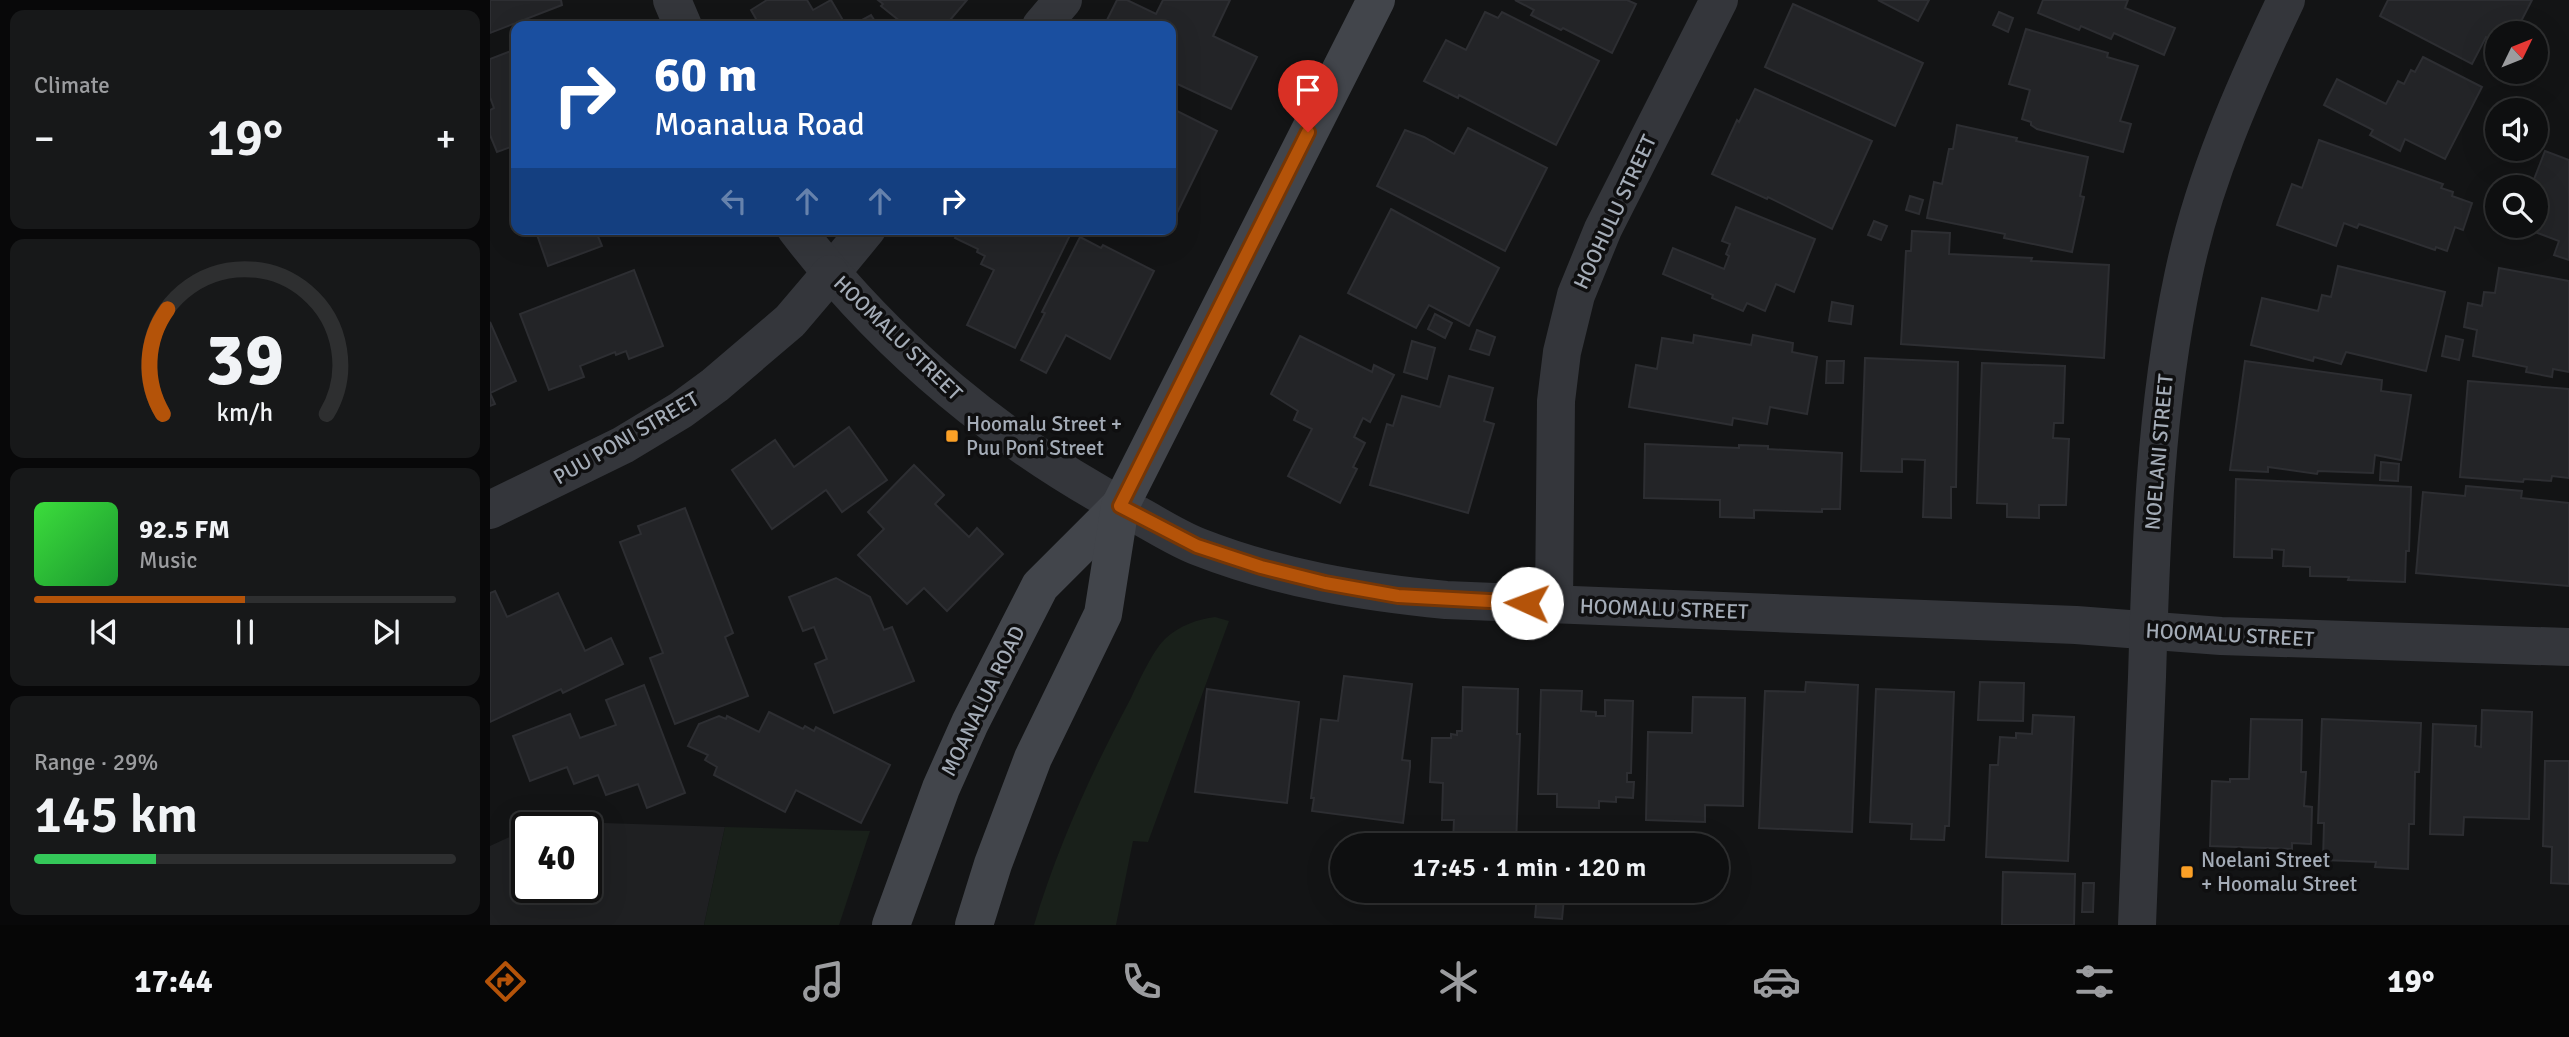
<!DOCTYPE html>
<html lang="en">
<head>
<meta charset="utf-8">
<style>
  :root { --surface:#0e0f10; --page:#171819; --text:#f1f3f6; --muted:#9b9c9f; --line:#2e2f30; --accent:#b45309 }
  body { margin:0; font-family:Signika,sans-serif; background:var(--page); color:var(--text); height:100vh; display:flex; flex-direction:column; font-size:26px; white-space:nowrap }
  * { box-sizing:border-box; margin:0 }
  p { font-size:23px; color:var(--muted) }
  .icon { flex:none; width:38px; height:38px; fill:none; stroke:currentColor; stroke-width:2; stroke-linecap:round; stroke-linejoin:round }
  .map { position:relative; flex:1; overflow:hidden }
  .drawer { display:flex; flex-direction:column; gap:10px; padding:10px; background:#080809; width:490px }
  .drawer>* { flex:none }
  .top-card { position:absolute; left:21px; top:21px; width:665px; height:214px; border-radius:14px; box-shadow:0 7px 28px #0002,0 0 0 2px var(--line); background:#1a4fa0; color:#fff; overflow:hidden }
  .needle { width:46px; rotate:47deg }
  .buttons { position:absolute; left:1995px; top:21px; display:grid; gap:14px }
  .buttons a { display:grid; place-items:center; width:63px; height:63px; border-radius:50%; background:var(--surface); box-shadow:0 7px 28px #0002,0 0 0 2px var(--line); font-size:35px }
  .speed { position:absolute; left:21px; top:812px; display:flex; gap:14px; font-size:35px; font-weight:700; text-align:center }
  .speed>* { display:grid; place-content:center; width:91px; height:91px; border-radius:50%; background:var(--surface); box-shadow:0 7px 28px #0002,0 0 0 2px var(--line); line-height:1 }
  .speed .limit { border:4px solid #111; border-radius:10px; background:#fff; color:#111 }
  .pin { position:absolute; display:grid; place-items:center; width:60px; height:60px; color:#fff; margin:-72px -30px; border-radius:50% 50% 50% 0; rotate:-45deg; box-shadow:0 0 7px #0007 }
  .pin .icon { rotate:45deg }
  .me { position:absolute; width:77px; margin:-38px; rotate:272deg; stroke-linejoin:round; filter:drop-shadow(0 0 5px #0008) }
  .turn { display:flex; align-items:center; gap:24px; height:147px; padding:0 28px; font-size:32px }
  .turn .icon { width:91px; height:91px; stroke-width:2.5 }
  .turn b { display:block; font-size:49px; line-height:60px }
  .lanes { display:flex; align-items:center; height:66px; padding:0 28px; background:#0003; justify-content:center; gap:35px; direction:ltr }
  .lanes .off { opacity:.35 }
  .big { font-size:52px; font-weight:600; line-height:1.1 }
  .drawer .card { flex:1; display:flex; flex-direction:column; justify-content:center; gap:10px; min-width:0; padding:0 24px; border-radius:14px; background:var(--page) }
  .drawer .dial { align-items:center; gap:0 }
  .dial svg { height:182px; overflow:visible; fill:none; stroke:var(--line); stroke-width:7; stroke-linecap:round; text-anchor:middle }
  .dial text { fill:var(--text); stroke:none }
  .song { display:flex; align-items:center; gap:21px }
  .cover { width:84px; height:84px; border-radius:10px; background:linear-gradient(135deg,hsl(120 70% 55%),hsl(130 70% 35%)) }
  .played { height:7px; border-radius:4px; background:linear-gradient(90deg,var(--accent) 50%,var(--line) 50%) }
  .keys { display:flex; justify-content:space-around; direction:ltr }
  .heat { display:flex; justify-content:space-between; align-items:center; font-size:38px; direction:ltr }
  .charge { height:10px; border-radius:5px; background:linear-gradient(90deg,#34c759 29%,var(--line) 0) }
  .trip { position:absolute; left:840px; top:833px; width:399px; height:70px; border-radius:35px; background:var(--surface); box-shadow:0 7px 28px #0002,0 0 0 2px var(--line); font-weight:600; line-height:70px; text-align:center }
  .menu { display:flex; height:112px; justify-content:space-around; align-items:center; background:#060606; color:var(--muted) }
  .menu .icon { width:49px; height:49px }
  .menu .selected { color:var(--accent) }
  .menu b { font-size:32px; color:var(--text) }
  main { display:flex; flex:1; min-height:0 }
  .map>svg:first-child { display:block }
</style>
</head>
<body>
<main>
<section class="drawer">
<div class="card"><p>Climate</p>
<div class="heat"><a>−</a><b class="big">19°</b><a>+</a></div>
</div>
<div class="card dial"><svg viewBox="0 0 100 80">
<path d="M14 69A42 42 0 1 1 86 69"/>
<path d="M14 69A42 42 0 0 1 16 23" stroke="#b45309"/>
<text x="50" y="56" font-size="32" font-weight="700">39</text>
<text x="50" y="72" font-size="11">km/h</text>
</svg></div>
<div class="card">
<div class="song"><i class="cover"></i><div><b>92.5 FM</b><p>Music</p></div></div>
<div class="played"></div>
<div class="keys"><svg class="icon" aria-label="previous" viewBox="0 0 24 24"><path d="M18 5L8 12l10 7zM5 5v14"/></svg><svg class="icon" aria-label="pause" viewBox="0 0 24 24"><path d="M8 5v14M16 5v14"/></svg><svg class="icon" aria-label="next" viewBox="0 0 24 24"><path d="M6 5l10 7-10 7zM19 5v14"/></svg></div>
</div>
<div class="card"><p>Range · 29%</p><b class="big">145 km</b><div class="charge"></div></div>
</section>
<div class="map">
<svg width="2079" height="925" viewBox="0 0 2079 925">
  <rect width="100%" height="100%" fill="#131415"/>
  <!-- built -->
  <path fill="#1f2022" d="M 53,821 L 235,827 L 214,925 L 0,925 L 0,846 L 37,829 L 37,887 L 96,887 L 96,828 L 39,828 Z"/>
  <!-- green -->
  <g fill="#19201a">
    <path d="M 725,617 L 739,621 L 658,842 L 643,841 L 626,925 L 544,925 C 568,845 602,771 641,698 C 649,681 663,650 676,638 C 689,626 708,619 725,617 Z"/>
    <path d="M 235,827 L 380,831 L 349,925 L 214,925 Z"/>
  </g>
  <!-- building -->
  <g fill="#232427" stroke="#2d2e32" stroke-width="2">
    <path d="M 0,0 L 71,0 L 72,5 L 0,33 Z"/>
    <path d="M 277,0 L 317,0 L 323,10 L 341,0 L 354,22 L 346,26 L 270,26 L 261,10 Z"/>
    <path d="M 388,0 L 477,0 L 455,26 L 421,26 L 417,23 L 416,26 L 391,6 L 393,4 Z"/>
    <path d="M 627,0 L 637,0 L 666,14 L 673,0 L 740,0 L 723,36 L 767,57 L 741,109 L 681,81 L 681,26 L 614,26 Z"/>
    <path d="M 1025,0 L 1137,0 L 1146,4 L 1122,53 L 1073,28 L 1071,30 L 1041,15 L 1044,10 Z"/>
    <path d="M 1388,0 L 1439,0 L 1428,21 Z"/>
    <path d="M 1553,0 L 1638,0 L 1635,8 L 1685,28 L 1674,55 L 1624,33 L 1621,39 L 1591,26 L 1589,30 L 1548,13 Z"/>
    <path d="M 1898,0 L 2042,0 L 2025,33 L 2007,33 L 2007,43 L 1996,37 L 1982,64 L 1890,16 Z"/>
    <path d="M 1303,4 L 1433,63 L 1405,126 L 1275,67 Z"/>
    <path d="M 995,12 L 1008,18 L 1012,12 L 1109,61 L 1066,145 L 969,95 L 968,98 L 934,81 L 956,40 L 976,50 Z"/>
    <path d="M 1509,12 L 1523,18 L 1518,32 L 1503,25 Z"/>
    <path d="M 381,15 L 388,26 L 361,26 Z"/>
    <path d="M 1536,29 L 1618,53 L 1617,57 L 1648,66 L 1630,121 L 1641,124 L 1633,152 L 1547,129 L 1541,125 L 1541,122 L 1532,119 L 1540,90 L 1519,84 Z"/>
    <path d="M 26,49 L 26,145 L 7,152 L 0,135 L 0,110 L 4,108 L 0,97 L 0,59 Z"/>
    <path d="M 1933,57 L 1992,87 L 1955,159 L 1915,139 L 1910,151 L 1880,135 L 1883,130 L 1834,105 L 1847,79 L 1896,104 L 1908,81 L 1914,84 L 1921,70 L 1925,72 Z"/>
    <path d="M 1265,89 L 1382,141 L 1342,229 L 1278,197 L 1277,199 L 1222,174 L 1247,120 L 1249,122 Z"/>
    <path d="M 681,108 L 727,131 L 686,215 L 681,213 Z"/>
    <path d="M 1467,125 L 1527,138 L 1526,141 L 1598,157 L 1590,196 L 1594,197 L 1582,252 L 1514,238 L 1515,234 L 1437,218 L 1444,182 L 1452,184 L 1459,149 L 1463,149 Z"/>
    <path d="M 978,128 L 1057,168 L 1015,251 L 887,186 L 915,130 L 934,137 L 964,154 Z"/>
    <path d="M 1829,140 L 1953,184 L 1951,188 L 1963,192 L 1962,196 L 1982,203 L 1973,230 L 1965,227 L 1957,251 L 1946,247 L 1945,250 L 1869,224 L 1867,228 L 1854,223 L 1846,246 L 1787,225 L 1802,184 L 1812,188 Z"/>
    <path d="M 2055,151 L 2079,160 L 2079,260 L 2064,255 L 2069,241 L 2029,226 L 2046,226 L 2046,187 L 2041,187 Z"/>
    <path d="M 1420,196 L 1433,200 L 1429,214 L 1416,210 Z"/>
    <path d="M 1246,207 L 1325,239 L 1304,292 L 1286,284 L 1275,311 L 1257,303 L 1253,311 L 1222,298 L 1223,295 L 1173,274 L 1183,248 L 1234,269 L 1239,256 L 1236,254 L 1240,244 L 1232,241 Z"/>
    <path d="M 901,209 L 1009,268 L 979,326 L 939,305 L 926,328 L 858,293 Z"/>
    <path d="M 1384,221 L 1397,226 L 1391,240 L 1378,235 Z"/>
    <path d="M 45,229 L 105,229 L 112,246 L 58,266 Z"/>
    <path d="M 469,229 L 583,229 L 525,348 L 477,325 L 504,270 L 491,264 L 495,256 L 487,252 L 488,249 L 465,238 Z"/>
    <path d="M 1422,231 L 1460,233 L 1459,254 L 1542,258 L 1541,261 L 1619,265 L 1614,358 L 1411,344 L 1416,251 L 1421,251 Z"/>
    <path d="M 590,237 L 611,248 L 613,245 L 664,271 L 620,359 L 576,335 L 556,373 L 531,360 L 555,313 L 552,312 Z"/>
    <path d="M 1848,266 L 1955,292 L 1936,371 L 1856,352 L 1851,364 L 1824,357 L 1823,361 L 1761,345 L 1772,298 L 1828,311 L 1832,295 L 1841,297 Z"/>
    <path d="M 2009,268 L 2079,281 L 2079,372 L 2063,369 L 2062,377 L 2036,372 L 2037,367 L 1983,356 L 1987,330 L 1974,327 L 1978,303 L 1992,306 L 1994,292 L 2005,293 Z"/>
    <path d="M 144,270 L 173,346 L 139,359 L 136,351 L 126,355 L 125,352 L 90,366 L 94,377 L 59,390 L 30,314 Z"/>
    <path d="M 1342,302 L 1363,306 L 1361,324 L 1339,321 Z"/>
    <path d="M 945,314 L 962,323 L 955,338 L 938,329 Z"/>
    <path d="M 0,322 L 26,381 L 0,393 L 5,404 L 0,406 Z"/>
    <path d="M 987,330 L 1005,337 L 999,355 L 980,349 Z"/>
    <path d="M 1204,335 L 1261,345 L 1263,335 L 1303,343 L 1302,352 L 1327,357 L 1317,414 L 1280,407 L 1277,424 L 1243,418 L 1242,425 L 1139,407 L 1146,365 L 1167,369 L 1172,338 L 1203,343 Z"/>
    <path d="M 810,336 L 882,372 L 884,365 L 904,375 L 880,422 L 873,418 L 864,437 L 875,443 L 863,467 L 867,469 L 850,503 L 798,476 L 822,429 L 804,420 L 808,411 L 781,394 Z"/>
    <path d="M 1956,336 L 1973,340 L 1969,360 L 1952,356 Z"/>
    <path d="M 922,341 L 945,348 L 937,379 L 914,372 Z"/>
    <path d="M 1375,358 L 1468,362 L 1466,487 L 1461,487 L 1461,518 L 1433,517 L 1435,460 L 1412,459 L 1412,472 L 1371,471 Z"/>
    <path d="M 1337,361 L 1354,361 L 1353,383 L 1336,383 Z"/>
    <path d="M 1755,361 L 1892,380 L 1891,391 L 1921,395 L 1911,460 L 1885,455 L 1883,473 L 1828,471 L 1827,474 L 1778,467 L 1778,472 L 1740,470 Z"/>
    <path d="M 1492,363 L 1575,366 L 1573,423 L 1564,423 L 1563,438 L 1579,439 L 1576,505 L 1549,505 L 1549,518 L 1517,517 L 1517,504 L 1487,503 Z"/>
    <path d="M 959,376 L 1003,388 L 994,421 L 1004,424 L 978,513 L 880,485 L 897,424 L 903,426 L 912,396 L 950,407 Z"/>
    <path d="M 1978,381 L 2079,389 L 2079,478 L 2062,476 L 2061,481 L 2034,479 L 2033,482 L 1970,477 Z"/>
    <path d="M 359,427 L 397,480 L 352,512 L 336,490 L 282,529 L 242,470 L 285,440 L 304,467 Z"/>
    <path d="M 1155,444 L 1249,448 L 1249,445 L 1278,446 L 1278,449 L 1352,453 L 1350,509 L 1332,509 L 1332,512 L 1264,510 L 1264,518 L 1230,517 L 1230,500 L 1154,498 Z"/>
    <path d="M 1891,462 L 1909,464 L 1908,481 L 1890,480 Z"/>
    <path d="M 424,465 L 454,495 L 445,504 L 479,537 L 487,528 L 513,554 L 457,611 L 434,588 L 417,604 L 368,555 L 394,529 L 378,512 Z"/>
    <path d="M 1746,479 L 1921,487 L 1919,551 L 1916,551 L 1915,582 L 1858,580 L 1859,577 L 1820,576 L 1820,567 L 1793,566 L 1794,550 L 1782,549 L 1782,558 L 1744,557 Z"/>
    <path d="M 1976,486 L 2032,491 L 2031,498 L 2079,503 L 2079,586 L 1926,573 L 1933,492 L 1975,496 Z"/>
    <path d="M 195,508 L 243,633 L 235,637 L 258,696 L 185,724 L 160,658 L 173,653 L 130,542 L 151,534 L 148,526 Z"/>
    <path d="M 346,578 L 380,597 L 394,630 L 402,627 L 424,681 L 344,713 L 325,664 L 337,659 L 324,627 L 313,631 L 299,597 Z"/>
    <path d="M 5,591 L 17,617 L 68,593 L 95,651 L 121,638 L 133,664 L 73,693 L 71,689 L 0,722 L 0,593 Z"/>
    <path d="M 854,676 L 922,684 L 912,760 L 920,761 L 920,767 L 913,823 L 822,811 L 824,798 L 821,798 L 831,719 L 848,721 Z"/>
    <path d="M 1316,682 L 1368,685 L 1362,832 L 1269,828 L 1275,691 L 1315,692 Z"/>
    <path d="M 1490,682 L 1534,683 L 1533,721 L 1488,720 Z"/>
    <path d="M 154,685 L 195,793 L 157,808 L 148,784 L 116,795 L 108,775 L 84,784 L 77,767 L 40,781 L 23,736 L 80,714 L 90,738 L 126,725 L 116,700 Z"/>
    <path d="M 973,687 L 1028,689 L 1027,734 L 1030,734 L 1026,845 L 963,842 L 964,820 L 952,820 L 953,783 L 940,782 L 942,738 L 961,738 L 961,734 L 967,735 L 967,731 L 972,731 Z"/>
    <path d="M 717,689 L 809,702 L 797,803 L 705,792 Z"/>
    <path d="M 1386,689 L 1464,692 L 1459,826 L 1455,826 L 1454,840 L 1421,839 L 1422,824 L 1380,822 Z"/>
    <path d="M 1051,690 L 1092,691 L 1091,711 L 1106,712 L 1106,716 L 1115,716 L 1115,700 L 1143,701 L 1141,773 L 1137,773 L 1137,782 L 1144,782 L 1143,798 L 1126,797 L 1126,802 L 1109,801 L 1109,808 L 1067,807 L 1067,794 L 1048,794 Z"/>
    <path d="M 1203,697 L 1255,698 L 1253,806 L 1215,805 L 1215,822 L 1156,820 L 1158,732 L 1202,733 Z"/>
    <path d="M 1992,710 L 2042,712 L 2039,819 L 1974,817 L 1973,835 L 1940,834 L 1943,724 L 1986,726 L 1985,746 L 1991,747 Z"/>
    <path d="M 279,712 L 313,729 L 315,726 L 324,731 L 326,727 L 400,765 L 371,823 L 306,790 L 295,812 L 224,775 L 227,767 L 215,760 L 218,755 L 198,746 L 209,724 L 229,716 L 236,719 L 237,716 L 269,732 Z"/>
    <path d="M 1543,715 L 1584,717 L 1578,861 L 1496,857 L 1500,765 L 1508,765 L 1510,737 L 1526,738 L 1526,733 L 1542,734 Z"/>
    <path d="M 1761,719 L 1812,720 L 1811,772 L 1816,772 L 1814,806 L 1822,807 L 1821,844 L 1802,843 L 1802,849 L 1720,846 L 1722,781 L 1740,782 L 1740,779 L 1759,779 Z"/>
    <path d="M 1832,719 L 1931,723 L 1929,772 L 1925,772 L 1924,824 L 1919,824 L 1918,869 L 1885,867 L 1886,862 L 1833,860 L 1834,823 L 1828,823 Z"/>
    <path d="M 2055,761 L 2079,761 L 2079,884 L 2061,883 L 2062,847 L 2053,846 Z"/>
    <path d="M 1184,838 L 1202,839 L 1202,845 L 1184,845 Z"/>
    <path d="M 1513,872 L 1585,874 L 1584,925 L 1512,925 Z"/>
    <path d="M 1593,883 L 1604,883 L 1603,912 L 1592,912 Z"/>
    <path d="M 1047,895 L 1074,898 L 1072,919 L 1045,917 Z"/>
  </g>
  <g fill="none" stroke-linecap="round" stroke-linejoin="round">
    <!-- minor -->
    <g stroke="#34363b" stroke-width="38">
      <path d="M 551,26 L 573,0"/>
      <path d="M 340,274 L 377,229"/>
      <path d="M 1064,604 L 1066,401 L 1072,352 L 1086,295 L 1113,229 L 1229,0"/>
    </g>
    <!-- tertiary -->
    <g stroke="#34363b" stroke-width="38">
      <path d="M 182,0 L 193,26"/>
      <path d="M 306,229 C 397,348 515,446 648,515 C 668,526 688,539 709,547 C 788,578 872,592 956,600 L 1586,625 L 1731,636 L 2079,647"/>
      <path d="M 0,510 L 133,445 L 191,410 L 225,385 L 300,321 L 340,274"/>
      <path d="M 1647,925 C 1650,842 1654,759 1657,677 C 1661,542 1665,409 1693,277 C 1713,180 1754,88 1796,0"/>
    </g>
    <!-- secondary -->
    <g stroke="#42454b" stroke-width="38">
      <path d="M 401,925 L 451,788 L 480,723 L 550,586 L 630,506"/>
      <path d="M 484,925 L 503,864 L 543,758 L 613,614 L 630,506 L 886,0"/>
    </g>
  </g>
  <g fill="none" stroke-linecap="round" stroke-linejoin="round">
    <defs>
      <path id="route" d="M 818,132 L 630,506 L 707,546 L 771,567 L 835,583 L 908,596 L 1037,603"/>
    </defs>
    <!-- route casing -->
    <use href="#route" stroke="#753606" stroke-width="18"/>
    <!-- route -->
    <use href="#route" stroke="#b45309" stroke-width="12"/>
  </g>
  <!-- markers -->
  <g fill="#fba026" stroke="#0f0f10" stroke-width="2.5">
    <rect x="455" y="429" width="14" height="14" rx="3.5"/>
    <rect x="1690" y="865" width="14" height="14" rx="3.5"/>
  </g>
  <g text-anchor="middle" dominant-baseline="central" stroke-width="7" stroke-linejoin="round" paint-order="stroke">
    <!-- street labels -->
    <g font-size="21" fill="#a4acb7" stroke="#0f0f10">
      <text transform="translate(1125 212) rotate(-65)">HOOHULU STREET</text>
      <text transform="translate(408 338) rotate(44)">HOOMALU STREET</text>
      <text transform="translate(136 438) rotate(-30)">PUU PONI STREET</text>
      <text transform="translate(1669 452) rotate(-85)">NOELANI STREET</text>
      <text transform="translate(1174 609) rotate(2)">HOOMALU STREET</text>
      <text transform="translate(1740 635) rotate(3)">HOOMALU STREET</text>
      <text transform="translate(493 701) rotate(-64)">MOANALUA ROAD</text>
    </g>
    <!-- poi labels -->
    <g font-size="21" fill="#a4acb7" stroke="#0f0f10" text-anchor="start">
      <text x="476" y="424">Hoomalu Street +<tspan x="476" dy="24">Puu Poni Street</tspan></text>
      <text x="1711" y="860">Noelani Street<tspan x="1711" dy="24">+ Hoomalu Street</tspan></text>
    </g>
  </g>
</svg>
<div class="buttons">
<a><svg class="needle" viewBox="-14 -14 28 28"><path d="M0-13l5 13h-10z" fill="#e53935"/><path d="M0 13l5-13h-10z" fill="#9b9c9f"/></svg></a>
<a><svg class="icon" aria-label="sound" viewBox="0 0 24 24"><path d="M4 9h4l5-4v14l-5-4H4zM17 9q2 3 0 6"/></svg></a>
<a><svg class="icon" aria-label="search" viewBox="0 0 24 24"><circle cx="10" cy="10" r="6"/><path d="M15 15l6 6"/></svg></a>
</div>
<div class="speed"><div class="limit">40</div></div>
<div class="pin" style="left:818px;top:132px;background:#d93025"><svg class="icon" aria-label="arrive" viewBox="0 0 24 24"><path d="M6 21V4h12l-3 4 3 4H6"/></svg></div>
<svg class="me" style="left:1037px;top:603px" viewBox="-20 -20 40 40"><circle r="19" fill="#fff"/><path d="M0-13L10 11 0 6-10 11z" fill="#b45309"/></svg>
<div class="trip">17:45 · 1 min · 120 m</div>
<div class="top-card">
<div class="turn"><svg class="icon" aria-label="right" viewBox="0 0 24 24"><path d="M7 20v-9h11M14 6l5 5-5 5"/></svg><div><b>60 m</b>Moanalua Road</div></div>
<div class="lanes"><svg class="icon off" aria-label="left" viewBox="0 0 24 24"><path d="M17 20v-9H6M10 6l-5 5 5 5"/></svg><svg class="icon off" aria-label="ahead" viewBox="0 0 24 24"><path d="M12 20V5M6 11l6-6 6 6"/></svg><svg class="icon off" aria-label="ahead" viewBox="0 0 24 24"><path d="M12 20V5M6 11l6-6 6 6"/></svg><svg class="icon" aria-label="right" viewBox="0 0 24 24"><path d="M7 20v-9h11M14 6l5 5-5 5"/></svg></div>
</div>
</div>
</main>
<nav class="menu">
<b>17:44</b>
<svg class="icon selected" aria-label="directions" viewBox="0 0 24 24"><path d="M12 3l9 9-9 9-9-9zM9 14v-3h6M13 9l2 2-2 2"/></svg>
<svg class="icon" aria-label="music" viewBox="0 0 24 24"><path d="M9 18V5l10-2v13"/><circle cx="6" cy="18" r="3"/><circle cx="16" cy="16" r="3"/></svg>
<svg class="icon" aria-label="phone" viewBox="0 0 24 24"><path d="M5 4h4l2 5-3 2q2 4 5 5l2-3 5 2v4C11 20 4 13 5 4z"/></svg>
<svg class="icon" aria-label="climate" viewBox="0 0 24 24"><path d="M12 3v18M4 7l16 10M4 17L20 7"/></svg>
<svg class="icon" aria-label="car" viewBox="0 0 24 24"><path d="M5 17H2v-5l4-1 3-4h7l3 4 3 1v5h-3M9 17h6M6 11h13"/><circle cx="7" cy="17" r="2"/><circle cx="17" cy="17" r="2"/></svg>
<svg class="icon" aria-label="filters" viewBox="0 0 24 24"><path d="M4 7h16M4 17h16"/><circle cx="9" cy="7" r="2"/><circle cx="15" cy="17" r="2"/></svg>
<b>19°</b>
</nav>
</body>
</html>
